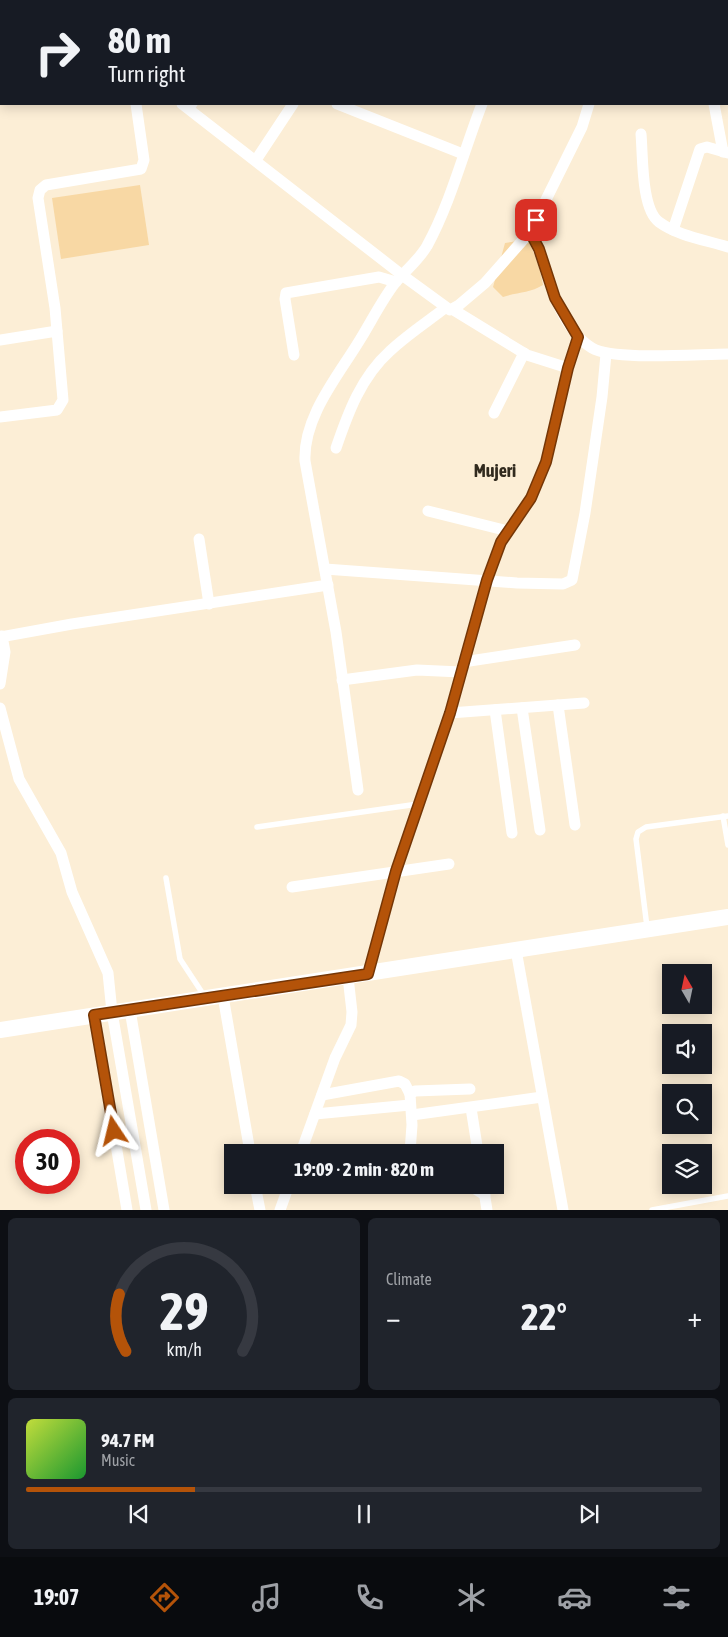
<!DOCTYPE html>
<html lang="en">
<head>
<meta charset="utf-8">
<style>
  :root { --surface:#171b24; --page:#20242c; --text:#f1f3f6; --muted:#9ea1a6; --line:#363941; --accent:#b45309 }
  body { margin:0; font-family:"Asap Condensed",sans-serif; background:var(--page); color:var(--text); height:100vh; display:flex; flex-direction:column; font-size:19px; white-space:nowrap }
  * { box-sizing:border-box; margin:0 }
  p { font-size:16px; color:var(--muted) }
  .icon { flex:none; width:28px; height:28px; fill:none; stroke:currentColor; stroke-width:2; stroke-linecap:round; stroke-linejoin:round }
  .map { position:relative; height:1210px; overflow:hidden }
  .details { display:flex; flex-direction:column; gap:8px; padding:8px; background:#0d0f14; flex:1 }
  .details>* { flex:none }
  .top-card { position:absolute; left:0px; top:0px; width:729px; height:105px; box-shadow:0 2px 12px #0003; background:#171b24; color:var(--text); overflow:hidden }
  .needle { width:32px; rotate:351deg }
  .fabs { position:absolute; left:662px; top:964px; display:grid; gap:10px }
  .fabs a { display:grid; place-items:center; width:50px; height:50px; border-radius:0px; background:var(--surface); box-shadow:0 2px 12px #0003; font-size:25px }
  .speed { position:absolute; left:15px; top:1129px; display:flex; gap:10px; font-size:25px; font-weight:700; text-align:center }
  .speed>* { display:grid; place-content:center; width:65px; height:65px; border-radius:50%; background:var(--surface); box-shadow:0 2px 12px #0003; line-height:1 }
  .speed .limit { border:8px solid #d22; background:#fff; color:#111 }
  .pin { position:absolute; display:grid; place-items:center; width:42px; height:42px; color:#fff; margin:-21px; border-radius:10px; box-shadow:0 2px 8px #0006 }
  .me { position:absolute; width:55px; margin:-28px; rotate:350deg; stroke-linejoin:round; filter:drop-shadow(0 0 4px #0008) }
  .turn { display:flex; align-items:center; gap:18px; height:105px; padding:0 25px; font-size:22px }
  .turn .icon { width:65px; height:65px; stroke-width:2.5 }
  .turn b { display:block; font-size:35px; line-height:42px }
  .big { font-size:38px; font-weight:700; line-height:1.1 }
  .details .widget { flex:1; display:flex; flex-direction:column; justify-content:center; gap:8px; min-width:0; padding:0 18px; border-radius:8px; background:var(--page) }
  .details .dial { align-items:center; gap:0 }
  .dial svg { height:130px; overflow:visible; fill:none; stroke:var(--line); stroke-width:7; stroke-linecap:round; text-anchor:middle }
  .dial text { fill:var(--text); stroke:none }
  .song { display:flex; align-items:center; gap:15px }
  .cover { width:60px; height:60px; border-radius:8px; background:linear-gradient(135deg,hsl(70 70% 55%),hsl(130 70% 35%)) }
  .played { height:5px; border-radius:2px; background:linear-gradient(90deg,var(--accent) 25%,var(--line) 25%) }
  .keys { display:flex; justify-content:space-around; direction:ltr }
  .heat { display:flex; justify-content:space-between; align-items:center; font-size:28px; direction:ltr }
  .details .tiles { flex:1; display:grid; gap:8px; grid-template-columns:1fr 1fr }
  .widget:last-child { grid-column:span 2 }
  .trip { position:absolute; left:224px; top:1144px; width:280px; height:50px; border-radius:0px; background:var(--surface); box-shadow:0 2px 12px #0003; font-weight:700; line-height:50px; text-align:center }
  .tabs { display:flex; height:80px; justify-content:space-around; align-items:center; background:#090b0e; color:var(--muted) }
  .tabs .icon { width:35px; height:35px }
  .tabs .current { color:var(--accent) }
  .tabs b { font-size:22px; color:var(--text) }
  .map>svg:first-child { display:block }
</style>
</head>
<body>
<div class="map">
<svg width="728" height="1210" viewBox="0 0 728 1210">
  <rect width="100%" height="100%" fill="#fceed6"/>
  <!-- green -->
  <g fill="#f8d8a4">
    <path d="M 140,185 L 149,245 L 61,259 L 52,198 Z"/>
    <path d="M 527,236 L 537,255 L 543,285 C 530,293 518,292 503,297 L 493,287 L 505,243 L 517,241 Z"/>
  </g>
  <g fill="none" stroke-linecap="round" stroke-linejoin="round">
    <!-- lane -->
    <g stroke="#fff" stroke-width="5.5">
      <path d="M 206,1 L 207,0"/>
      <path d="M 261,1 L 262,0"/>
      <path d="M 191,110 L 195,104"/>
      <path d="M 723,816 L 728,845"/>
      <path d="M 257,827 L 418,804"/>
      <path d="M 166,878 L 180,959 L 205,997"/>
      <path d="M 647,927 L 636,839 L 638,832 L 646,827 L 728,816"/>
      <path d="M 652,1210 L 728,1196"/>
    </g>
    <!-- street -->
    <g stroke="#fff" stroke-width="11">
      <path d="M 63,0 L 63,1"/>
      <path d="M 590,0 L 590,1"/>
      <path d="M 688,0 L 690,1"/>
      <path d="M 705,0 L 706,1"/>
      <path d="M 72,1 L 73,0"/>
      <path d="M 350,1 L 351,0"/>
      <path d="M 649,1 L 650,0"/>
      <path d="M 721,1 L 724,0"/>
      <path d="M 182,104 L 402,275 L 450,310 L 459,305 L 485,283 L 530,232 L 582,127 L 589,104"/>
      <path d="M 337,104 L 463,154"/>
      <path d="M 714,104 L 723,152"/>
      <path d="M 641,134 C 643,155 641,209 659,222 C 678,236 706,240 728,247"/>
      <path d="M 256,160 L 293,104"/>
      <path d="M 673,230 L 700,149 L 707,147 L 728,153"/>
      <path d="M 530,232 C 543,253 546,278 556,300 C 564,318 575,338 592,348 C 614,361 698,354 728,354"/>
      <path d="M 452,309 L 527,355 L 568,368"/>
      <path d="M 0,340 L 57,331"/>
      <path d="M 294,355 L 285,299 L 286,293 L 379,277 L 396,282"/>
      <path d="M 494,413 L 524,353"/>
      <path d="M 0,417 L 57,410 L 63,400 L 55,308 L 38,198 L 40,190 L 46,185 L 141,169 L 144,160 L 136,104"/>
      <path d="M 336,448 C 348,413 361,377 390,351 C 407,335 427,322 445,308"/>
      <path d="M 428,511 L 508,531"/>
      <path d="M 199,539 L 209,604"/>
      <path d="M 325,569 L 517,583 L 563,584 L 572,580 L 585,513 L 602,397 L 606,354"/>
      <path d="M 0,637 L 72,624 L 328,585"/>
      <path d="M 463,662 L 575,645"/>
      <path d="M 342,680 L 417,670 L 461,672"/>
      <path d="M 0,684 L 5,652 L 2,636"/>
      <path d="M 558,705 L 575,825"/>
      <path d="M 0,708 L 19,779 L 61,853 L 72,892 L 108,973 L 112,1012 L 146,1210"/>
      <path d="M 522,708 L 540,830"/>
      <path d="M 495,710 L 512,833"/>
      <path d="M 450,713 L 584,703"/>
      <path d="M 358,790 L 336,632 L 305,461 C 303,416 339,375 361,338 C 372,320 382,300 395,283 C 406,270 418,261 427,246 C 451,202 464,150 482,104"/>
      <path d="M 292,887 L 449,864"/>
      <path d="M 516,950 L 563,1210"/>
      <path d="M 368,974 L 396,871 L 450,713 L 487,579 L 501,542 L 531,498 L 546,462 L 568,368 L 578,337"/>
      <path d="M 223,996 L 250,1152"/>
      <path d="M 130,1010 L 164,1210"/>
      <path d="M 94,1015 L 127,1210"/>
      <path d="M 322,1095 L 399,1081 L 405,1084 L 410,1094"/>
      <path d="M 471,1108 L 478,1152"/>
      <path d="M 315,1114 L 410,1105"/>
      <path d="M 412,1115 L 542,1097"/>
      <path d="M 302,1149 L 339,1152"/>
      <path d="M 301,1152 L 335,1058 L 351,1025 L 352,1012 L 348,977"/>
      <path d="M 410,1152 L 412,1125 L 410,1094 L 415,1091 L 470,1089"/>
      <path d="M 255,1185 L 260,1210"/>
      <path d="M 469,1185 L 485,1195"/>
      <path d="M 483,1185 L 487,1210"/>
      <path d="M 280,1210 L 289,1185"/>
    </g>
    <!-- secondary -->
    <path stroke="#fff" stroke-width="16" d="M 0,1030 L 728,917"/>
  </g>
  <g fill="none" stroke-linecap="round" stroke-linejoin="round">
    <defs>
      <path id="route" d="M 114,1131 L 94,1015 L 368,974 L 396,871 L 450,713 L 487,580 L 501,542 L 531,498 L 546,462 L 568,368 L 578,337 L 555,298 L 539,249 L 530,232 L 536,220"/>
    </defs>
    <!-- route casing -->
    <use href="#route" stroke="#753606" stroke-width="12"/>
    <!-- route -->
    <use href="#route" stroke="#b45309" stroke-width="9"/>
  </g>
  <g text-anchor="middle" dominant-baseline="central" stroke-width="4" stroke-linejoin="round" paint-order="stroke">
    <!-- neighbourhood labels -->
    <g font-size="18" font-weight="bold" fill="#312a1e" stroke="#fceed6">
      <text x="495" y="470">Mujeri</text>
    </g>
  </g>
</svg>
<div class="fabs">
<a><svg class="needle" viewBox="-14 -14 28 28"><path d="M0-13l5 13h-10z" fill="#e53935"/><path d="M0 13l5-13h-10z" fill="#9ea1a6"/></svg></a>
<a><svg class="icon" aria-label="sound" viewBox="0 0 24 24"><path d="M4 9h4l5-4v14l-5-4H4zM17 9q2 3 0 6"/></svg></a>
<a><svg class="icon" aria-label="search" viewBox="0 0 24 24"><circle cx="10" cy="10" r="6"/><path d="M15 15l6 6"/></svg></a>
<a><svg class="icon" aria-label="layers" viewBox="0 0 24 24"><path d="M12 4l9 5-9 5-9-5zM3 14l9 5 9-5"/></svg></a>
</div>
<div class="speed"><div class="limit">30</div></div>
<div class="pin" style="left:536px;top:220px;background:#d93025"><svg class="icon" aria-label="arrive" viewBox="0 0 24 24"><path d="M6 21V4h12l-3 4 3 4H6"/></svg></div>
<svg class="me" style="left:114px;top:1131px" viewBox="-20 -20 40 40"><path d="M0-17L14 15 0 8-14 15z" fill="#b45309" stroke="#fff" stroke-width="4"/></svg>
<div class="trip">19:09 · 2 min · 820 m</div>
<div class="top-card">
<div class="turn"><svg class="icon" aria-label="right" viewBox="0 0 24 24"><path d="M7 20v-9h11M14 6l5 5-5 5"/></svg><div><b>80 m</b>Turn right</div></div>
</div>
</div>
<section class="details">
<div class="tiles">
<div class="widget dial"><svg viewBox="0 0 100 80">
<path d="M14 69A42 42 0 1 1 86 69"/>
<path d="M14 69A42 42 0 0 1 10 34" stroke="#b45309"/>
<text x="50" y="56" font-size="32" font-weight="700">29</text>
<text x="50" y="72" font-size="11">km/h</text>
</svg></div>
<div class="widget"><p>Climate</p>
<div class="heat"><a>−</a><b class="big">22°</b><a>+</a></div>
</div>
<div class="widget">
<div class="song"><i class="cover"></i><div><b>94.7 FM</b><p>Music</p></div></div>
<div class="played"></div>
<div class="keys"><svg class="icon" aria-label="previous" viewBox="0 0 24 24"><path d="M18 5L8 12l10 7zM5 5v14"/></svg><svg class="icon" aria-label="pause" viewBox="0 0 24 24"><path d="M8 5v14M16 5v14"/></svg><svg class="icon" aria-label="next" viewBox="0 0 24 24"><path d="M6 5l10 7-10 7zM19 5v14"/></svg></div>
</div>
</div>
</section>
<nav class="tabs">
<b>19:07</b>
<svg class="icon current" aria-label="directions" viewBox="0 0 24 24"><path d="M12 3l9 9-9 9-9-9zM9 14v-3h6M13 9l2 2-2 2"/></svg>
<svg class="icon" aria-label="music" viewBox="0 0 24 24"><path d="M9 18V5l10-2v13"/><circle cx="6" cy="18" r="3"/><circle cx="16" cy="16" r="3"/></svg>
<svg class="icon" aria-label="phone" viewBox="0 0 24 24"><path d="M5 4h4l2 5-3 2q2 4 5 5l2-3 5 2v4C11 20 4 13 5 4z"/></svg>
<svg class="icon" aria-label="climate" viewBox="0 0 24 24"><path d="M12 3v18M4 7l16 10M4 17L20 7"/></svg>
<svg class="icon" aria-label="car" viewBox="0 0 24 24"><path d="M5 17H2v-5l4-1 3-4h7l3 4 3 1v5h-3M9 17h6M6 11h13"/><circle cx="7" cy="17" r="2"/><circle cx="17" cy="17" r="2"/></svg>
<svg class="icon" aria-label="filters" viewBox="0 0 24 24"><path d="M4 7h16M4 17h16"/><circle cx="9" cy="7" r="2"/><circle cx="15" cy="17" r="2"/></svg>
</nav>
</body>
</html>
